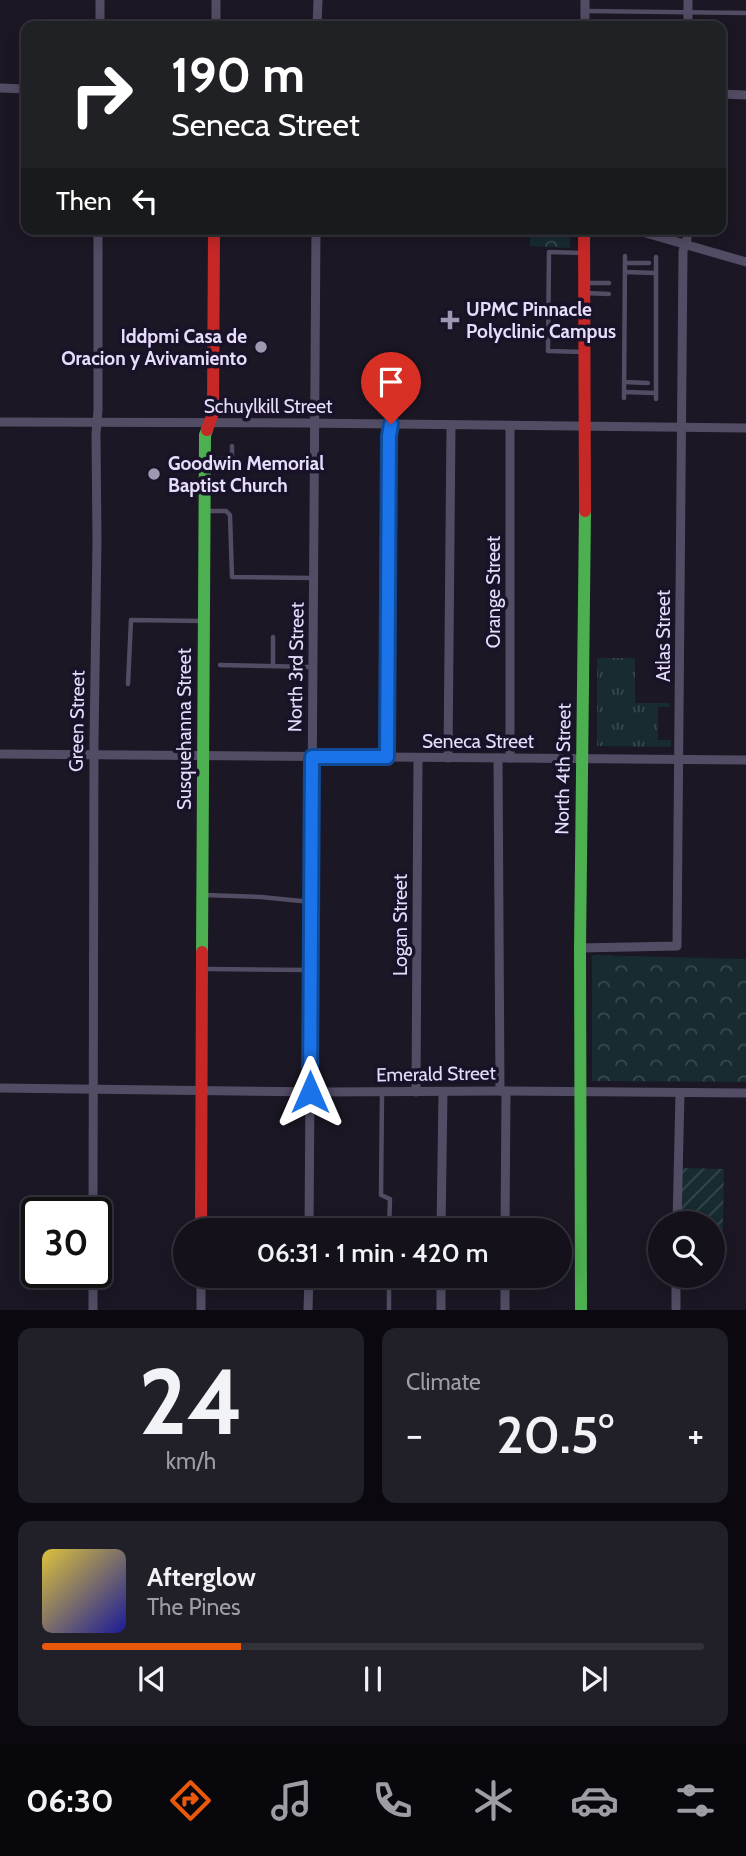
<!DOCTYPE html>
<html lang="en">
<head>
<meta charset="utf-8">
<style>
  :root { --surface:#14111b; --page:#211f28; --text:#f1f3f6; --muted:#9d9da3; --line:#33313a; --accent:#ea580c }
  body { margin:0; font-family:Cabin,sans-serif; background:var(--page); color:var(--text); height:100vh; display:flex; flex-direction:column; font-size:26px; white-space:nowrap }
  * { box-sizing:border-box; margin:0 }
  p { font-size:23px; color:var(--muted) }
  .icon { flex:none; width:38px; height:38px; fill:none; stroke:currentColor; stroke-width:2; stroke-linecap:round; stroke-linejoin:round }
  .map { position:relative; height:1310px; overflow:hidden }
  .sheet { display:flex; flex-direction:column; gap:18px; padding:18px; background:#0b090f; flex:1 }
  .sheet>* { flex:none }
  .top-card { position:absolute; left:21px; top:21px; width:705px; height:214px; border-radius:14px; box-shadow:0 4px 18px #0003,0 0 0 2px var(--line); background:#202124; color:#fff; overflow:hidden }
  .tools { position:absolute; left:648px; top:1211px; display:grid; gap:14px }
  .tools a { display:grid; place-items:center; width:77px; height:77px; border-radius:50%; background:var(--surface); box-shadow:0 4px 18px #0003,0 0 0 2px var(--line); font-size:35px }
  .speed { position:absolute; left:21px; top:1197px; display:flex; gap:14px; font-size:35px; font-weight:700; text-align:center }
  .speed>* { display:grid; place-content:center; width:91px; height:91px; border-radius:50%; background:var(--surface); box-shadow:0 4px 18px #0003,0 0 0 2px var(--line); line-height:1 }
  .speed .limit { border:4px solid #111; border-radius:10px; background:#fff; color:#111 }
  .pin { position:absolute; display:grid; place-items:center; width:60px; height:60px; color:#fff; margin:-72px -30px; border-radius:50% 50% 50% 0; rotate:-45deg; box-shadow:0 0 7px #0007 }
  .pin .icon { rotate:45deg }
  .me { position:absolute; width:77px; margin:-38px; rotate:0deg; stroke-linejoin:round; filter:drop-shadow(0 0 5px #0008) }
  .turn { display:flex; align-items:center; gap:24px; height:147px; padding:0 35px; font-size:32px }
  .turn .icon { width:91px; height:91px; stroke-width:2.5 }
  .turn b { display:block; font-size:49px; line-height:60px }
  .then { display:flex; align-items:center; height:66px; padding:0 35px; background:#0003; gap:14px; font-size:26px }
  .big { font-size:52px; font-weight:600; line-height:1.1 }
  .sheet .tile { flex:1; display:flex; flex-direction:column; justify-content:center; gap:10px; min-width:0; padding:0 24px; border-radius:14px; background:var(--page) }
  .sheet .dial { align-items:center; gap:0 }
  .dial b { font-size:91px; line-height:1 }
  .song { display:flex; align-items:center; gap:21px }
  .cover { width:84px; height:84px; border-radius:10px; background:linear-gradient(135deg,hsl(50 70% 55%),hsl(240 70% 35%)) }
  .played { height:7px; border-radius:4px; background:linear-gradient(90deg,var(--accent) 30%,var(--line) 30%) }
  .keys { display:flex; justify-content:space-around; direction:ltr }
  .heat { display:flex; justify-content:space-between; align-items:center; font-size:38px; direction:ltr }
  .sheet .tiles { flex:1; display:grid; gap:18px; grid-template-columns:1fr 1fr }
  .tile:last-child { grid-column:span 2 }
  .trip { position:absolute; left:173px; top:1218px; width:399px; height:70px; border-radius:35px; background:var(--surface); box-shadow:0 4px 18px #0003,0 0 0 2px var(--line); font-weight:600; line-height:70px; text-align:center }
  .menu { display:flex; height:112px; justify-content:space-around; align-items:center; background:#08070b; color:var(--muted) }
  .menu .icon { width:49px; height:49px }
  .menu .selected { color:var(--accent) }
  .menu b { font-size:32px; color:var(--text) }
  .map>svg:first-child { display:block }
</style>
</head>
<body>
<div class="map">
<svg width="746" height="1310" viewBox="0 0 746 1310">
  <defs>
    <pattern id="grass-tufts" width="24" height="20" patternUnits="userSpaceOnUse" patternTransform="scale(1.75)"><rect width="24" height="20" fill="#172b31"/><path d="M3 7l-1-3M5 7V3M7 7l1-3M15 17l-1-3M17 17v-4M19 17l1-3" fill="none" stroke="#394950"/></pattern>
    <pattern id="park-crowns" width="20" height="18" patternUnits="userSpaceOnUse" patternTransform="scale(1.75)"><rect width="20" height="18" fill="#172b31"/><path d="M2 6a3 3 0 1 1 6 0M12 15a3 3 0 1 1 6 0" fill="none" stroke="#394950"/></pattern>
    <pattern id="garden-furrows" width="10" height="10" patternUnits="userSpaceOnUse" patternTransform="scale(1.75)"><rect width="10" height="10" fill="#172b31"/><path d="M-1 1l2-2M0 10L10 0M9 11l2-2" fill="none" stroke="#394950"/></pattern>
  </defs>
  <rect width="100%" height="100%" fill="#1b1724"/>
  <!-- grass -->
  <path fill="url(#grass-tufts)" d="M 597,658 L 635,658 L 635,703 L 670,703 L 670,707 L 658,707 L 658,740 L 671,740 L 671,747 L 597,746 Z"/>
  <!-- park -->
  <g fill="url(#park-crowns)">
    <path d="M 534,229 L 570,229 L 570,248 L 530,246 L 530,235 L 533,235 Z"/>
    <path d="M 592,955 L 746,959 L 746,1082 L 592,1081 Z"/>
  </g>
  <!-- garden -->
  <path fill="url(#garden-furrows)" d="M 682,1168 L 724,1169 L 722,1267 L 712,1267 L 712,1223 L 681,1223 Z"/>
  <g fill="none" stroke-linecap="round" stroke-linejoin="round">
    <!-- lane -->
    <g stroke="#524d64" stroke-width="4.5">
      <path d="M 586,11 L 746,13"/>
      <path d="M 583,253 L 549,252 L 548,351 L 584,352"/>
      <path d="M 625,263 L 649,263"/>
      <path d="M 625,272 L 656,273"/>
      <path d="M 585,283 L 609,283"/>
      <path d="M 585,293 L 609,294"/>
      <path d="M 624,382 L 648,383"/>
      <path d="M 624,392 L 656,393"/>
      <path d="M 624,398 L 625,256"/>
      <path d="M 656,399 L 656,257"/>
      <path d="M 208,459 L 232,459 L 232,446"/>
      <path d="M 206,511 L 226,511 L 230,515 L 232,577 L 314,578"/>
      <path d="M 273,637 L 273,666"/>
      <path d="M 220,665 L 312,667"/>
      <path d="M 128,684 L 131,620 L 202,621"/>
      <path d="M 204,895 L 261,897 L 311,902"/>
      <path d="M 206,969 L 311,970"/>
      <path d="M 382,1092 L 381,1195 L 390,1199 L 389,1230"/>
      <path d="M 389,1310 L 389,1276"/>
    </g>
    <!-- street -->
    <g stroke="#524d64" stroke-width="9">
      <path d="M 688,0 L 688,26"/>
      <path d="M 100,26 L 100,0"/>
      <path d="M 216,26 L 216,0"/>
      <path d="M 317,26 L 318,0"/>
      <path d="M 585,26 L 585,0"/>
      <path d="M 0,88 L 26,89"/>
      <path d="M 721,94 L 746,95"/>
      <path d="M 632,229 L 746,262"/>
      <path d="M 0,422 L 300,423 L 746,428"/>
      <path d="M 0,754 L 746,760"/>
      <path d="M 387,757 L 389,436 L 391,424"/>
      <path d="M 448,758 L 451,425"/>
      <path d="M 498,758 L 500,1091"/>
      <path d="M 510,758 L 510,426"/>
      <path d="M 580,948 L 677,946 L 683,251 L 687,239 L 687,229"/>
      <path d="M 0,1088 L 325,1092 L 500,1091 L 746,1093"/>
      <path d="M 416,1092 L 418,758"/>
      <path d="M 93,1213 L 94,741 L 97,541 L 96,434 L 98,410 L 98,229"/>
      <path d="M 677,1223 L 680,1093"/>
      <path d="M 309,1230 L 316,229"/>
      <path d="M 441,1230 L 443,1092"/>
      <path d="M 505,1230 L 506,1091"/>
      <path d="M 93,1310 L 93,1272"/>
      <path d="M 201,1310 L 201,1276"/>
      <path d="M 308,1310 L 309,1276"/>
      <path d="M 441,1310 L 441,1276"/>
      <path d="M 505,1310 L 505,1276"/>
      <path d="M 676,1310 L 676,1276"/>
    </g>
    <!-- fast -->
    <g stroke="#4caf50" stroke-width="12">
      <path d="M 202,952 L 205,435 L 207,430"/>
      <path d="M 581,1310 L 580,948 L 585,511"/>
    </g>
    <!-- jam -->
    <g stroke="#c62828" stroke-width="12">
      <path d="M 584,229 L 585,511"/>
      <path d="M 207,430 L 213,413 L 214,229"/>
      <path d="M 201,1230 L 202,952"/>
    </g>
  </g>
  <g fill="none" stroke-linecap="round" stroke-linejoin="round">
    <defs>
      <path id="route" d="M 310,1092 L 312,757 L 387,757 L 389,436 L 391,424"/>
    </defs>
    <!-- route casing -->
    <use href="#route" stroke="#114b97" stroke-width="18"/>
    <!-- route -->
    <use href="#route" stroke="#1a73e8" stroke-width="12"/>
  </g>
  <!-- markers -->
  <g fill="#9f98b1" stroke="#1a1229" stroke-width="2.5">
    <path d="M446.5 309.5h7v7h7v7h-7v7h-7v-7h-7v-7h7z"/>
    <circle cx="261" cy="347" r="7"/>
    <circle cx="154" cy="474" r="7"/>
  </g>
  <g text-anchor="middle" dominant-baseline="central" stroke-width="7" stroke-linejoin="round" paint-order="stroke">
    <!-- poi labels -->
    <g font-size="19" font-weight="bold" fill="#e6ddfd" stroke="#1a1229" text-anchor="start">
      <text x="466" y="309">UPMC Pinnacle<tspan x="466" dy="22">Polyclinic Campus</tspan></text>
      <text x="247" y="336" text-anchor="end">Iddpmi Casa de<tspan x="247" dy="22">Oracion y Avivamiento</tspan></text>
      <text x="168" y="463">Goodwin Memorial<tspan x="168" dy="22">Baptist Church</tspan></text>
    </g>
    <!-- street labels -->
    <g font-size="19" fill="#e6ddfd" stroke="#1a1229">
      <text x="268" y="406">Schuylkill Street</text>
      <text transform="translate(493 592) rotate(-90)">Orange Street</text>
      <text transform="translate(663 636) rotate(-90)">Atlas Street</text>
      <text transform="translate(296 667) rotate(-89)">North 3rd Street</text>
      <text transform="translate(77 721) rotate(-89)">Green Street</text>
      <text transform="translate(184 729) rotate(-90)">Susquehanna Street</text>
      <text x="478" y="741">Seneca Street</text>
      <text transform="translate(563 769) rotate(-89)">North 4th Street</text>
      <text transform="translate(400 925) rotate(-90)">Logan Street</text>
      <text transform="translate(436 1074) rotate(-1)">Emerald Street</text>
    </g>
  </g>
</svg>
<div class="tools">
<a><svg class="icon" aria-label="search" viewBox="0 0 24 24"><circle cx="10" cy="10" r="6"/><path d="M15 15l6 6"/></svg></a>
</div>
<div class="speed"><div class="limit">30</div></div>
<div class="pin" style="left:391px;top:424px;background:#d93025"><svg class="icon" aria-label="arrive" viewBox="0 0 24 24"><path d="M6 21V4h12l-3 4 3 4H6"/></svg></div>
<svg class="me" style="left:310px;top:1092px" viewBox="-20 -20 40 40"><path d="M0-17L14 15 0 8-14 15z" fill="#1a73e8" stroke="#fff" stroke-width="4"/></svg>
<div class="trip">06:31 · 1 min · 420 m</div>
<div class="top-card">
<div class="turn"><svg class="icon" aria-label="right" viewBox="0 0 24 24"><path d="M7 20v-9h11M14 6l5 5-5 5"/></svg><div><b>190 m</b>Seneca Street</div></div>
<div class="then">Then<svg class="icon" aria-label="left" viewBox="0 0 24 24"><path d="M17 20v-9H6M10 6l-5 5 5 5"/></svg></div>
</div>
</div>
<section class="sheet">
<div class="tiles">
<div class="tile dial"><b>24</b><p>km/h</p></div>
<div class="tile"><p>Climate</p>
<div class="heat"><a>−</a><b class="big">20.5°</b><a>+</a></div>
</div>
<div class="tile">
<div class="song"><i class="cover"></i><div><b>Afterglow</b><p>The Pines</p></div></div>
<div class="played"></div>
<div class="keys"><svg class="icon" aria-label="previous" viewBox="0 0 24 24"><path d="M18 5L8 12l10 7zM5 5v14"/></svg><svg class="icon" aria-label="pause" viewBox="0 0 24 24"><path d="M8 5v14M16 5v14"/></svg><svg class="icon" aria-label="next" viewBox="0 0 24 24"><path d="M6 5l10 7-10 7zM19 5v14"/></svg></div>
</div>
</div>
</section>
<nav class="menu">
<b>06:30</b>
<svg class="icon selected" aria-label="directions" viewBox="0 0 24 24"><path d="M12 3l9 9-9 9-9-9zM9 14v-3h6M13 9l2 2-2 2"/></svg>
<svg class="icon" aria-label="music" viewBox="0 0 24 24"><path d="M9 18V5l10-2v13"/><circle cx="6" cy="18" r="3"/><circle cx="16" cy="16" r="3"/></svg>
<svg class="icon" aria-label="phone" viewBox="0 0 24 24"><path d="M5 4h4l2 5-3 2q2 4 5 5l2-3 5 2v4C11 20 4 13 5 4z"/></svg>
<svg class="icon" aria-label="climate" viewBox="0 0 24 24"><path d="M12 3v18M4 7l16 10M4 17L20 7"/></svg>
<svg class="icon" aria-label="car" viewBox="0 0 24 24"><path d="M5 17H2v-5l4-1 3-4h7l3 4 3 1v5h-3M9 17h6M6 11h13"/><circle cx="7" cy="17" r="2"/><circle cx="17" cy="17" r="2"/></svg>
<svg class="icon" aria-label="filters" viewBox="0 0 24 24"><path d="M4 7h16M4 17h16"/><circle cx="9" cy="7" r="2"/><circle cx="15" cy="17" r="2"/></svg>
</nav>
</body>
</html>
